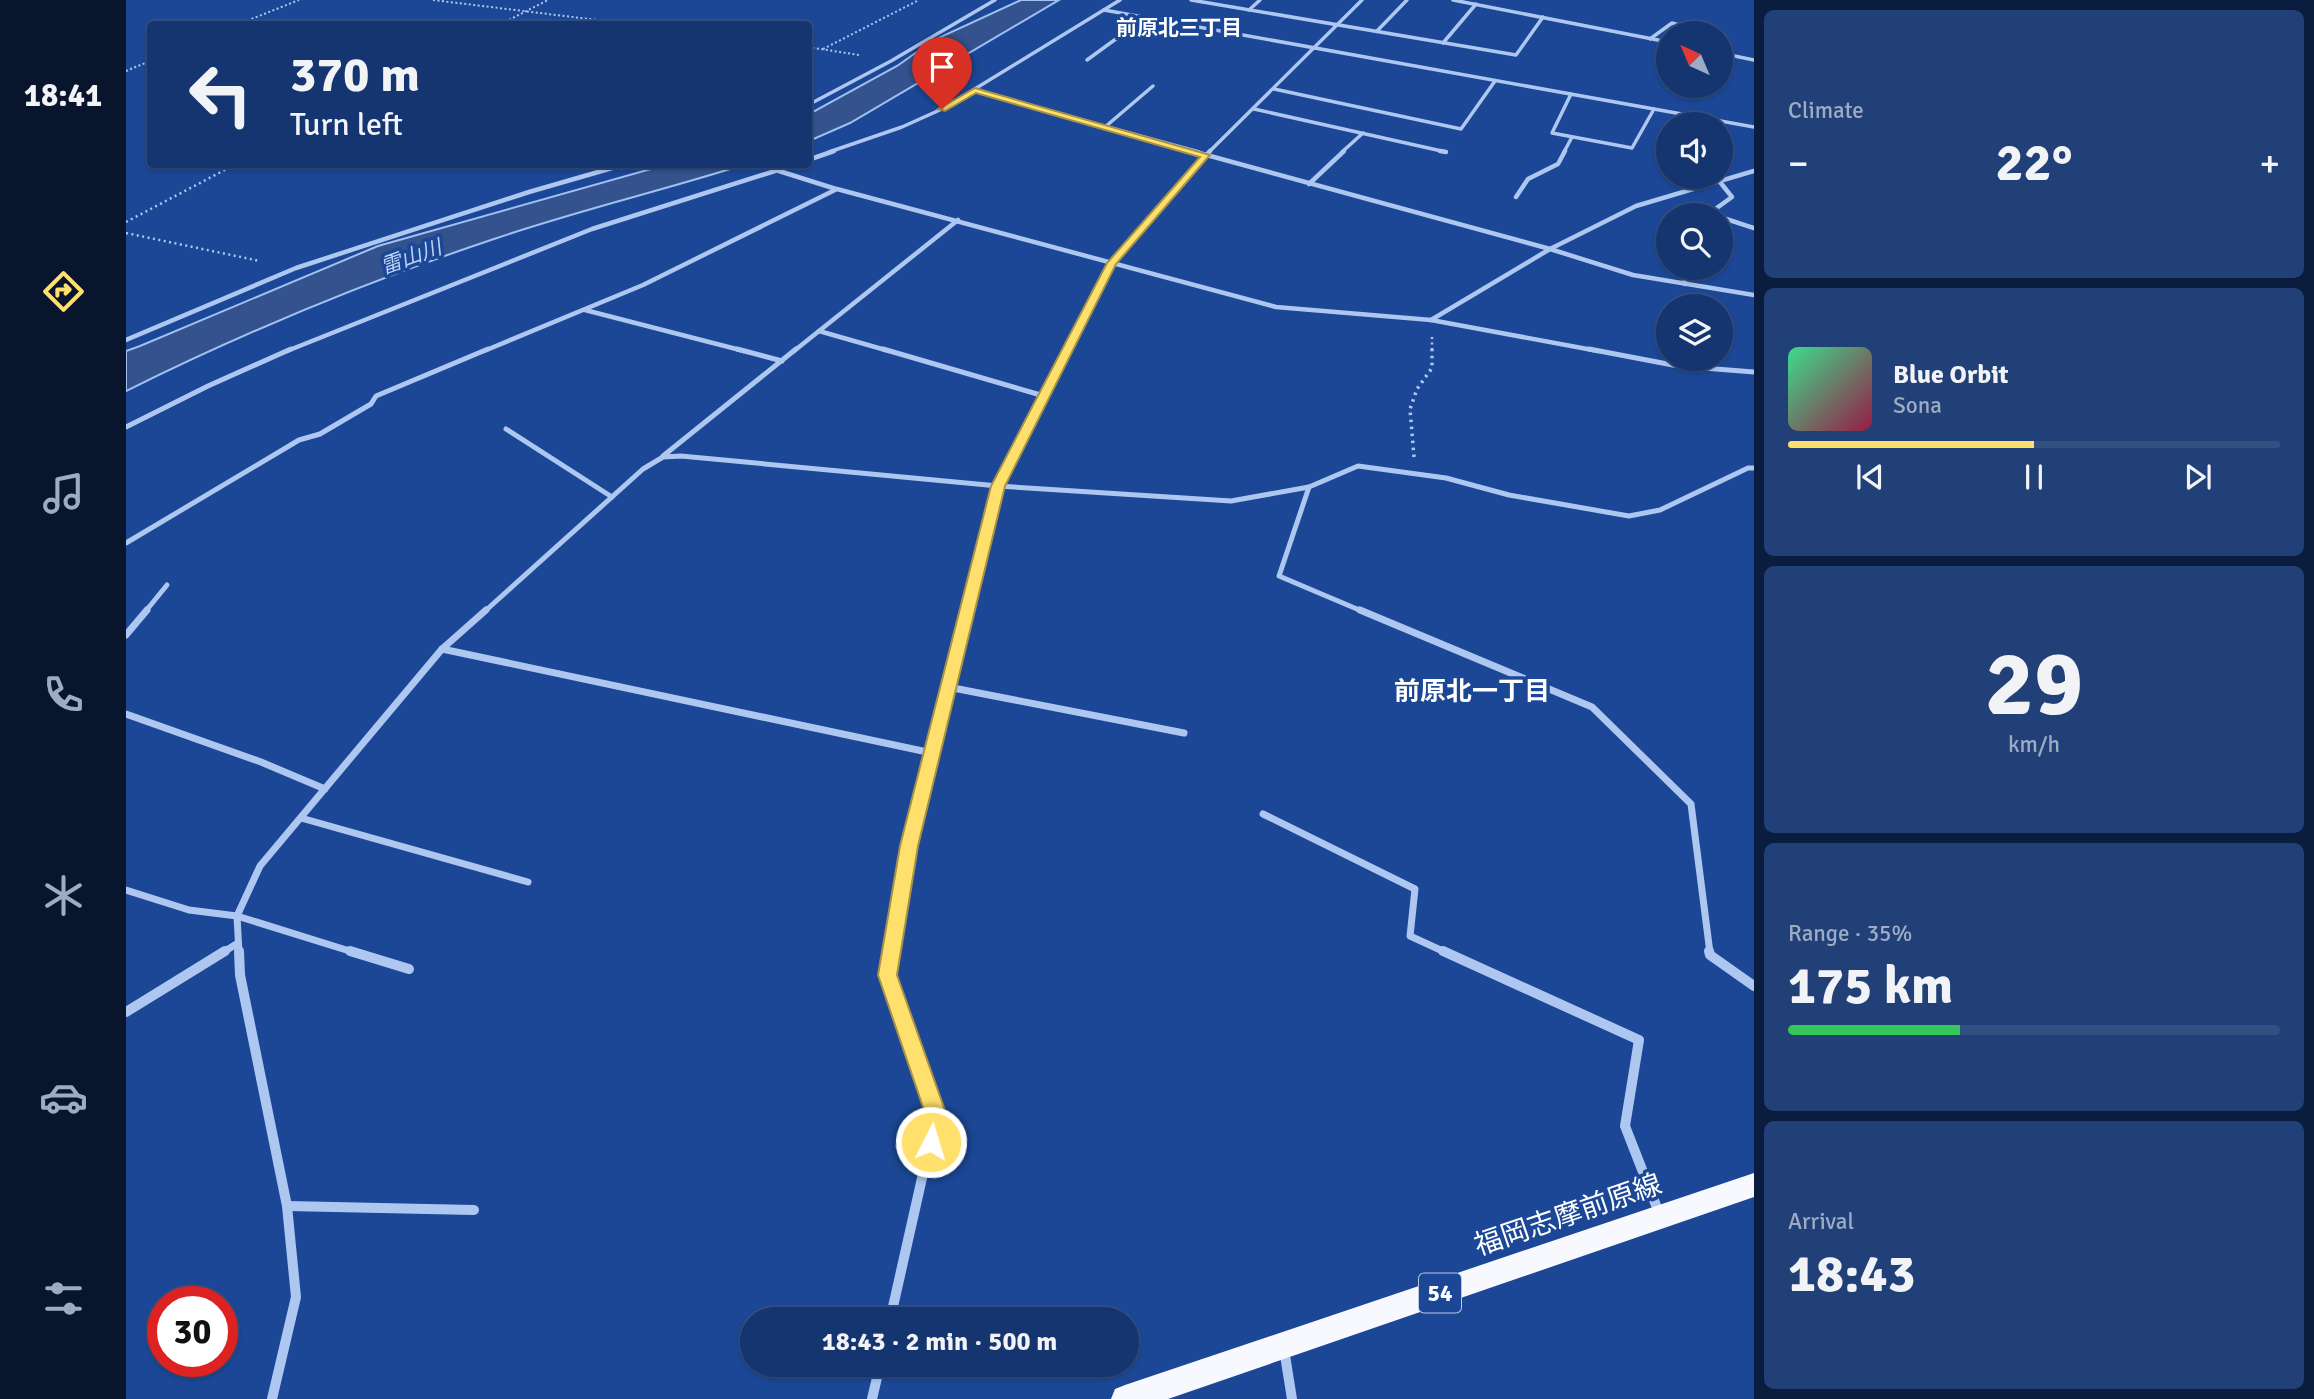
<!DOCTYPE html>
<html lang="en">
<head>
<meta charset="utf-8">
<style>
  :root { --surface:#143570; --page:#214078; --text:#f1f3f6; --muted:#9dabc3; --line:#335083; --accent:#ffe06d }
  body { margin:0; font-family:Signika,"Noto Sans JP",sans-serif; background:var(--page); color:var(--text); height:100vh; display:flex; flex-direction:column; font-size:26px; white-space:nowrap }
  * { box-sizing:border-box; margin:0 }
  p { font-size:23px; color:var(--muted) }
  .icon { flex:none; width:38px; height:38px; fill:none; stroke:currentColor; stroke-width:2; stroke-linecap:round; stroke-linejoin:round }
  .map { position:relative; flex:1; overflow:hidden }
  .panel { display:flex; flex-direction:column; gap:10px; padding:10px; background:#0b1d3e; width:560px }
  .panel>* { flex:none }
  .top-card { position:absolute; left:21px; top:21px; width:665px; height:147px; border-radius:7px; box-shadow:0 2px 5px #0004,0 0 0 2px var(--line); background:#143570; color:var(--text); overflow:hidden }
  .needle { width:46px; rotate:316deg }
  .tools { position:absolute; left:1530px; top:21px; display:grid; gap:14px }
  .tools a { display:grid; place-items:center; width:77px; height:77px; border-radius:50%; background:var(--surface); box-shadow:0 2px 5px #0004,0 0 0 2px var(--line); font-size:35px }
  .speed { position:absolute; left:21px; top:1286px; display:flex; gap:14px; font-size:35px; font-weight:700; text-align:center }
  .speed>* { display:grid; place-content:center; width:91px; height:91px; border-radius:50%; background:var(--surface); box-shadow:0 2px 5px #0004,0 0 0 2px var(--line); line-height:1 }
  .speed .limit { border:10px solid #d22; background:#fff; color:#111 }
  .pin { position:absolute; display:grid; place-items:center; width:60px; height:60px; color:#fff; margin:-72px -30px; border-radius:50% 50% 50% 0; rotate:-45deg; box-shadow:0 0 7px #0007 }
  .pin .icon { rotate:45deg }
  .me { position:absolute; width:77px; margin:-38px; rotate:5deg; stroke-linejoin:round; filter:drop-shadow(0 0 5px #0008) }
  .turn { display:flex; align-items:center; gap:24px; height:147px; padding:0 28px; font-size:32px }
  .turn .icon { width:91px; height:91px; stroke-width:2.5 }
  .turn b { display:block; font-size:49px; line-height:60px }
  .big { font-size:52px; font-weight:700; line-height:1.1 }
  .panel .card { flex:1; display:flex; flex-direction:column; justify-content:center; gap:10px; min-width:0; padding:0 24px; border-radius:10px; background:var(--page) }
  .panel .dial { align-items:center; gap:0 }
  .dial b { font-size:91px; line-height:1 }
  .song { display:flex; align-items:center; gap:21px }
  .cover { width:84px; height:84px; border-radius:10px; background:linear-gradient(135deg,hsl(150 70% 55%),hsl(340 70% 35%)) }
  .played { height:7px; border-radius:4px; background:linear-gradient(90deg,var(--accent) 50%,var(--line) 50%) }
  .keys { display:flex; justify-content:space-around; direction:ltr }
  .heat { display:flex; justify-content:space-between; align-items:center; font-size:38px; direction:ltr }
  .charge { height:10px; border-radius:5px; background:linear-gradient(90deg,#34c759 35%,var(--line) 0) }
  .trip { position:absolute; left:614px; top:1307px; width:399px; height:70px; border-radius:35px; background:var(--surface); box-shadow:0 2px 5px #0004,0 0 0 2px var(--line); font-weight:700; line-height:70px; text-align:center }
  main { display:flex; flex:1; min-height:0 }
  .menu { display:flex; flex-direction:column; width:126px; justify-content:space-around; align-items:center; background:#08152d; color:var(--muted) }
  .menu .icon { width:49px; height:49px }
  .menu .selected { color:var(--accent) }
  .menu b { font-size:32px; color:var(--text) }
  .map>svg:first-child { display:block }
</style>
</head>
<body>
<main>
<nav class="menu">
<b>18:41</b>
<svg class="icon selected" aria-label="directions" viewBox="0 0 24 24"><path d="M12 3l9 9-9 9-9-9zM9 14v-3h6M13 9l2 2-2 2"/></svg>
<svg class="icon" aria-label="music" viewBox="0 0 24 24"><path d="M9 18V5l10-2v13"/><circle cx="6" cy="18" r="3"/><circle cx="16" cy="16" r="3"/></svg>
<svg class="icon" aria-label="phone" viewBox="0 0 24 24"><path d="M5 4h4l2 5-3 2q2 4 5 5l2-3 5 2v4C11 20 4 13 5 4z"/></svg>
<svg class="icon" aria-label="climate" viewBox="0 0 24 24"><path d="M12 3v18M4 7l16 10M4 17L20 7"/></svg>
<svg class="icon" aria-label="car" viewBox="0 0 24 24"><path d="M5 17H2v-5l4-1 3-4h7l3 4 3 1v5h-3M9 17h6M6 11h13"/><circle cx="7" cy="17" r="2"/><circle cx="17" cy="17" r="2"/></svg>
<svg class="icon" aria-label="filters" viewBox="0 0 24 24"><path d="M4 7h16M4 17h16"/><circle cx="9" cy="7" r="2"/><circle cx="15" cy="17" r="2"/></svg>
</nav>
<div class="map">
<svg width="1628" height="1399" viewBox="0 0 1628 1399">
  <rect width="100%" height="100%" fill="#1b4796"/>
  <!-- water -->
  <g fill="#34538e" stroke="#a1c0f2" stroke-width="2">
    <path d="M 895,0 L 933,0 L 724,123 L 683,141 L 683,114 L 771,66 L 808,40 Z"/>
    <path d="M 539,165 L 617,165 C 535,191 450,211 368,239 C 242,281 119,332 0,391 L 0,351 L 14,346 L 252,246 Z"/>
  </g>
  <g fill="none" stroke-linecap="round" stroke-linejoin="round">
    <!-- path-far2 -->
    <g stroke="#aec7f0" stroke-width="2" stroke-dasharray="2 2.5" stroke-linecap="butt">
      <path d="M 307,0 L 504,24"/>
      <path d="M 113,24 L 173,0"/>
      <path d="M 375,24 L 422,0"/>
      <path d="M 682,47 L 733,55"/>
      <path d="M 697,49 L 793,0"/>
      <path d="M 0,71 L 24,61"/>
    </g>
    <!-- path-far1 -->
    <g stroke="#aec7f0" stroke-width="2.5" stroke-dasharray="2 3.5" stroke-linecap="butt">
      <path d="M 0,222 L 110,164"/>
      <path d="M 0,233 L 134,261"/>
      <path d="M 1306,337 L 1306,351"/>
    </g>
    <!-- path -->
    <path stroke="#aec7f0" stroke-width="3.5" stroke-dasharray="2.5 4.5" stroke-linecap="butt" d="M 1288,457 L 1284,409 L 1291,389 L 1306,368 L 1306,349"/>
    <!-- street-far4 -->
    <g stroke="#aec7f0" stroke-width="3.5">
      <path d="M 1065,0 L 1390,55 L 1417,17"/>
      <path d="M 1327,0 L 1542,42"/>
      <path d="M 978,10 L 1628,127"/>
      <path d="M 1123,10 L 1134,0"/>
      <path d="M 1251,31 L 1281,0"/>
      <path d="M 1594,37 L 1601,39 L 1594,41"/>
      <path d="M 1524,39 L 1546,23 L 1582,33"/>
      <path d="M 1317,43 L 1350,4"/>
      <path d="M 1594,53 L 1628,60"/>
      <path d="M 961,60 L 1020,17"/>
      <path d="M 1148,89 L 1335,129 L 1369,81"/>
      <path d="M 849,91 L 1073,152"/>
      <path d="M 1445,94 L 1426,133 L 1506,148 L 1528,109"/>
      <path d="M 682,105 L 765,61 L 869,0"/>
      <path d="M 1128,109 L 1320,152"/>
      <path d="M 979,127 L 1027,86"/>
      <path d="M 703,152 L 776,127 L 816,109 L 994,0"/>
      <path d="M 1083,152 L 1236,0"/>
      <path d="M 1216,152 L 1237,133"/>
      <path d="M 1438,152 L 1446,137"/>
    </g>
    <!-- street-far3 -->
    <g stroke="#aec7f0" stroke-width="4.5">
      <path d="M 1066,151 L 1424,249 L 1507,275 L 1628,295"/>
      <path d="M 1314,151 L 1320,152"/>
      <path d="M 682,160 L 708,151"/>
      <path d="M 653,171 L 710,189"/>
      <path d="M 1183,184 L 1218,151"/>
      <path d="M 1390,197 L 1402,179 L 1432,164 L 1439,151"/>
      <path d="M 1581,215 L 1606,197 L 1594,182"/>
      <path d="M 1594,217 L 1628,228"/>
      <path d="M 1558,268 L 1559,284"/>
      <path d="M 459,310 L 618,351"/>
      <path d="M 1305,320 L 1424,249 L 1510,206 L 1628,171"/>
      <path d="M 693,331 L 763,351"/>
      <path d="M 0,340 L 170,268 L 403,192 L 500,164"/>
      <path d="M 161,351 L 466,229 L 671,164"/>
      <path d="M 358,351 L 517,285 L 711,189 L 1150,307 L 1305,320 L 1472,351"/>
      <path d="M 668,351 L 832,220"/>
      <path d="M 941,351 L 986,263 L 1084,151"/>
    </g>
    <!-- street-far2 -->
    <g stroke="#aec7f0" stroke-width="5">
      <path d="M 611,349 L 656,361"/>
      <path d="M 757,349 L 918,396"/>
      <path d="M 1463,349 L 1552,366 L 1628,372"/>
      <path d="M 0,427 L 82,386 L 165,349"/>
      <path d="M 380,429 L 486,497"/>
      <path d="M 537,456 L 670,349"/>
      <path d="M 1183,487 L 1153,576 L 1238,612"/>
      <path d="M 0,543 L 173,440 L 194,434 L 245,404 L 250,396 L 362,349"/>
      <path d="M 19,612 L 41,585"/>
      <path d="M 358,612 L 517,469 L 537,457 L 555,456 L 872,486 L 1105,501 L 1183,487 L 1232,466 L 1320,478 L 1383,495 L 1503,516 L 1534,510 L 1622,468 L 1628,468"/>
      <path d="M 841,612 L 872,486 L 942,349"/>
    </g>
    <!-- street-far1 -->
    <g stroke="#aec7f0" stroke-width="7">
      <path d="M 1234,610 L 1466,707 L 1565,804 L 1584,953"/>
      <path d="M 0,635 L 21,610"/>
      <path d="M 316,649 L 806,753"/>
      <path d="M 822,687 L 1058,733"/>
      <path d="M 0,714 L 135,762 L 199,789"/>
      <path d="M 1137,814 L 1289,889 L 1284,936 L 1321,953"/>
      <path d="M 175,818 L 402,882"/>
      <path d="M 0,890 L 63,910 L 111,916 L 230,953"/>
      <path d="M 96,953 L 112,943"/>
      <path d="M 113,953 L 111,916 L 134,866 L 316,649 L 360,610"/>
      <path d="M 766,953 L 783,846 L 841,610"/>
    </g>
    <!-- street -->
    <g stroke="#aec7f0" stroke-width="10">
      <path d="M 113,951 L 114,975 L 161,1206 L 170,1297 L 146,1399"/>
      <path d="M 224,951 L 283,969"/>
      <path d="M 1317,951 L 1513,1040 L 1499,1126 L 1533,1213"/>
      <path d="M 1583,951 L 1584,955 L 1628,986"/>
      <path d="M 0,1012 L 99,951"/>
      <path d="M 161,1206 L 348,1210"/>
      <path d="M 764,1320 L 810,1116 L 762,975 L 766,951"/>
      <path d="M 1158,1349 L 1166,1399"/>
      <path d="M 746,1399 L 754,1365"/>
    </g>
    <!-- primary -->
    <path fill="#f7f9ff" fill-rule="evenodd" d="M 1628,1173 L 1628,1197 L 1042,1399 L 985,1399 L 989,1389 L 999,1385 Z"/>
  </g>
  <!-- route -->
  <path fill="#ffe06d" stroke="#a69247" stroke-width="2" d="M 849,88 L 1084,155 L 990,264 L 879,486 L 792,846 L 771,975 L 821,1116 L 812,1149 L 805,1152 L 797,1149 L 794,1142 L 800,1116 L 752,975 L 774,846 L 865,486 L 981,263 L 1074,157 L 850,93 L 819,111 L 812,109 Z"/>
  <g text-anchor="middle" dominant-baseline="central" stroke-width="7" stroke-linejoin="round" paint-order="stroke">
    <!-- far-neighbourhood labels -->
    <g font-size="21" font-weight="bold" fill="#fff" stroke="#1b4796">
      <text x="1053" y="28">前原北三丁目</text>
    </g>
    <!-- far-water labels -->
    <g font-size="21" font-style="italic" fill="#bbd1f6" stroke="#1b4796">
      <text transform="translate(285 257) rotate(-20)">雷山川</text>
    </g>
    <!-- shield labels -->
    <rect fill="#1b4796" stroke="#bbc8e0" stroke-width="2" x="1293" y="1273.5" width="42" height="39" rx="5"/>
    <g font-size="23" font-weight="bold" fill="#fff">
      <text x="1314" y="1293">54</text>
    </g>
    <!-- neighbourhood labels -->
    <g font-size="26" font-weight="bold" fill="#fff" stroke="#1b4796">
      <text x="1346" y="692">前原北一丁目</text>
    </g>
    <!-- near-street labels -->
    <g font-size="28" fill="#fff" stroke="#1b4796">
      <text transform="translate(1442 1215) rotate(-19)">福岡志摩前原線</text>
    </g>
  </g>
</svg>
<div class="tools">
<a><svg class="needle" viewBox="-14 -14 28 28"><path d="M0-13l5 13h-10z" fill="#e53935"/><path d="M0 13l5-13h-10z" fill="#9dabc3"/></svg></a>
<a><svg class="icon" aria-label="sound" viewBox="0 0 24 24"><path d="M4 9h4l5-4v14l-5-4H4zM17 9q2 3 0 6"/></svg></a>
<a><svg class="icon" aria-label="search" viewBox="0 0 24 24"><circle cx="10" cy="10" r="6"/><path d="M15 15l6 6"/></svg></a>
<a><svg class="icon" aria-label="layers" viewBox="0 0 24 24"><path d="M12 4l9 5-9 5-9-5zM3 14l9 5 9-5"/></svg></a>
</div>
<div class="speed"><div class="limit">30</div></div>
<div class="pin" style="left:816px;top:109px;background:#d93025"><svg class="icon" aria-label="arrive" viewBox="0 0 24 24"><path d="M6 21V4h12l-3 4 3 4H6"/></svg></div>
<svg class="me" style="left:805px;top:1142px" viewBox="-20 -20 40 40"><circle r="17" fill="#ffe06d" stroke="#fff" stroke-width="3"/><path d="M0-11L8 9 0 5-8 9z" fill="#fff"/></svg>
<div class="trip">18:43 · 2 min · 500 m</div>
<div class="top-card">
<div class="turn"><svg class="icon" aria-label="left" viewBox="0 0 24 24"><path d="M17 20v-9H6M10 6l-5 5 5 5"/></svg><div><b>370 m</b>Turn left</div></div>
</div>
</div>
<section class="panel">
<div class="card"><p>Climate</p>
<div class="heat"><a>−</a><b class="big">22°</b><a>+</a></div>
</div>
<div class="card">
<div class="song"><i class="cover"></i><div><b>Blue Orbit</b><p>Sona</p></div></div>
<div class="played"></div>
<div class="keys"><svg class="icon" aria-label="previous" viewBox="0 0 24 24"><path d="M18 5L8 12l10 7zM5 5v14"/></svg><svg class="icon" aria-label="pause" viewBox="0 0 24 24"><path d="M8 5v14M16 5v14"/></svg><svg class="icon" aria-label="next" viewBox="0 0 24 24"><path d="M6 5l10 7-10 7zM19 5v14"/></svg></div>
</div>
<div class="card dial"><b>29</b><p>km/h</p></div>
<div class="card"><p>Range · 35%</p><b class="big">175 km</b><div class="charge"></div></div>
<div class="card"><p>Arrival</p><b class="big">18:43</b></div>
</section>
</main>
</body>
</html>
